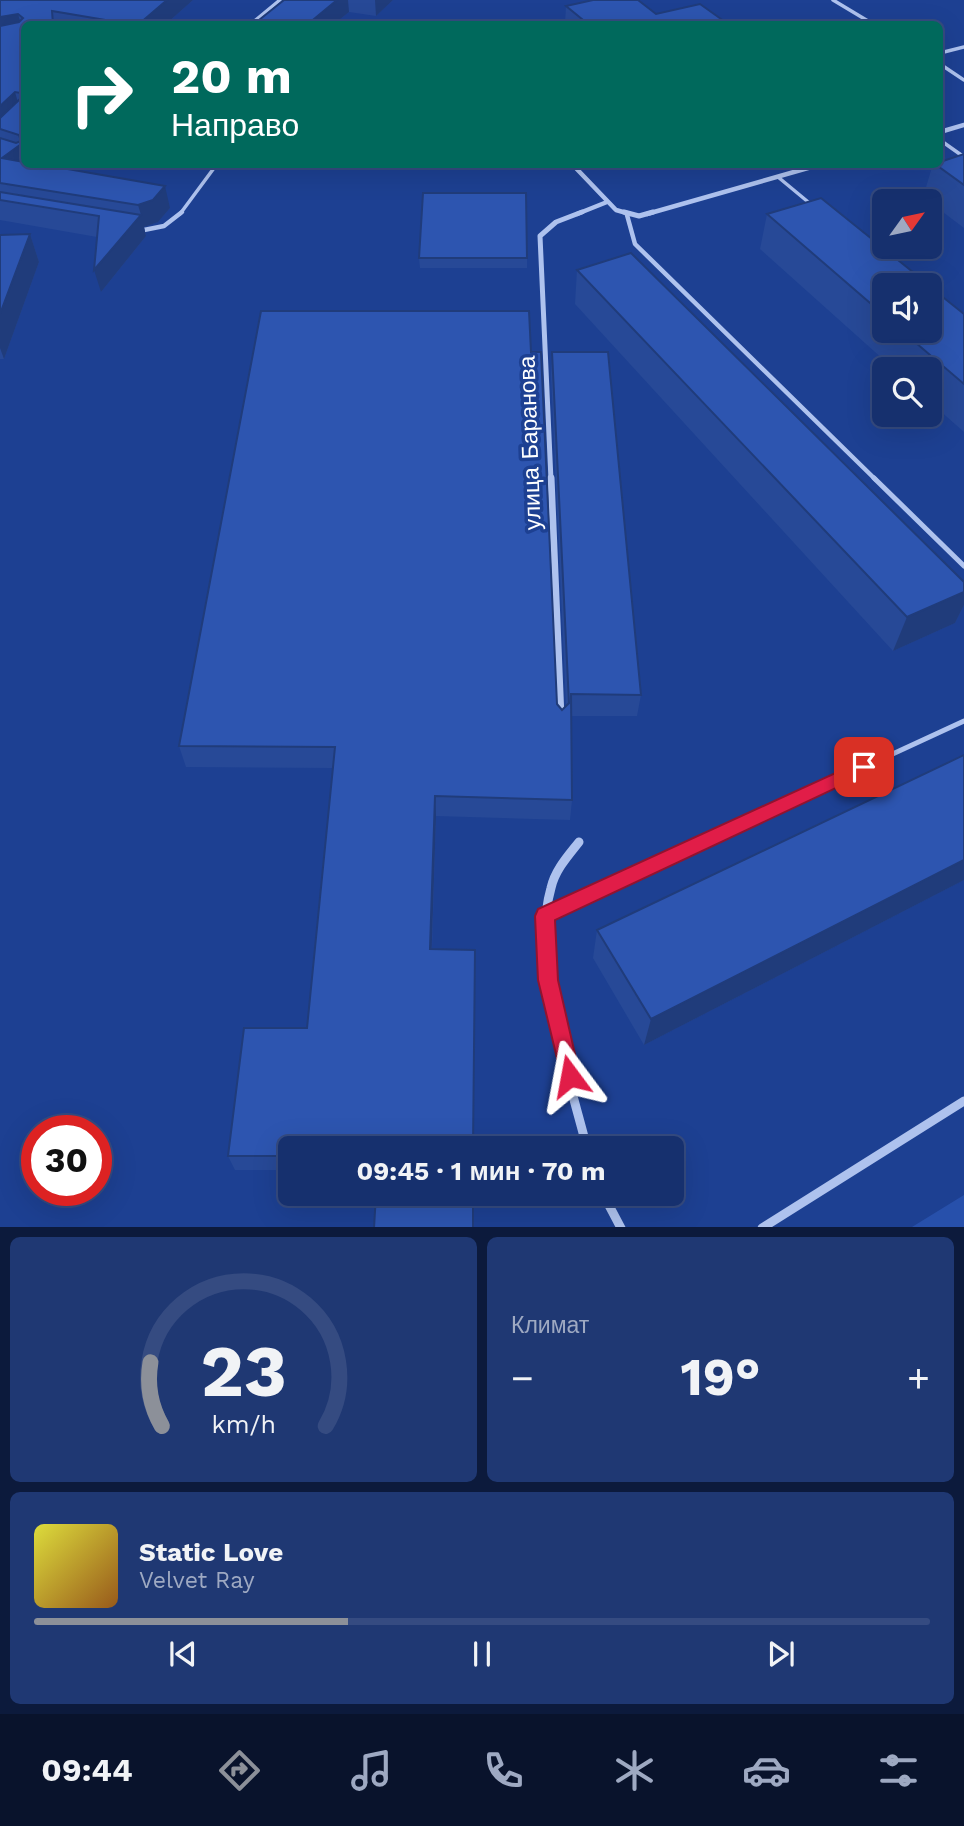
<!DOCTYPE html>
<html lang="ru">
<head>
<meta charset="utf-8">
<style>
  :root { --surface:#16306e; --page:#1f3873; --text:#f1f3f6; --muted:#9ea9c2; --line:#354b81; --accent:#8c9099 }
  body { margin:0; font-family:"Work Sans",sans-serif; background:var(--page); color:var(--text); height:100vh; display:flex; flex-direction:column; font-size:26px; white-space:nowrap }
  * { box-sizing:border-box; margin:0 }
  p { font-size:23px; color:var(--muted) }
  .icon { flex:none; width:38px; height:38px; fill:none; stroke:currentColor; stroke-width:2; stroke-linecap:round; stroke-linejoin:round }
  .map { position:relative; height:1227px; overflow:hidden }
  .panel { display:flex; flex-direction:column; gap:10px; padding:10px; background:#0c1a3c; flex:1 }
  .panel>* { flex:none }
  .hud { position:absolute; left:21px; top:21px; width:922px; height:147px; border-radius:10px; box-shadow:0 7px 28px #0002,0 0 0 2px var(--line); background:#00695c; color:#fff; overflow:hidden }
  .needle { width:46px; rotate:57deg }
  .tools { position:absolute; left:872px; top:189px; display:grid; gap:14px }
  .tools a { display:grid; place-items:center; width:70px; height:70px; border-radius:10px; background:var(--surface); box-shadow:0 7px 28px #0002,0 0 0 2px var(--line); font-size:35px }
  .speed { position:absolute; left:21px; top:1115px; display:flex; gap:14px; font-size:35px; font-weight:700; text-align:center }
  .speed>* { display:grid; place-content:center; width:91px; height:91px; border-radius:50%; background:var(--surface); box-shadow:0 7px 28px #0002,0 0 0 2px var(--line); line-height:1 }
  .speed .limit { border:10px solid #d22; background:#fff; color:#111 }
  .pin { position:absolute; display:grid; place-items:center; width:60px; height:60px; color:#fff; margin:-30px; border-radius:14px; box-shadow:0 4px 10px #0006 }
  .me { position:absolute; width:77px; margin:-38px; rotate:347deg; stroke-linejoin:round; filter:drop-shadow(0 0 5px #0008) }
  .turn { display:flex; align-items:center; gap:24px; height:147px; padding:0 35px; font-size:32px }
  .turn .icon { width:91px; height:91px; stroke-width:2.5 }
  .turn b { display:block; font-size:49px; line-height:60px }
  .big { font-size:52px; font-weight:700; line-height:1.1 }
  .panel .card { flex:1; display:flex; flex-direction:column; justify-content:center; gap:10px; min-width:0; padding:0 24px; border-radius:10px; background:var(--page) }
  .panel .dial { align-items:center; gap:0 }
  .dial svg { height:182px; overflow:visible; fill:none; stroke:var(--line); stroke-width:7; stroke-linecap:round; text-anchor:middle }
  .dial text { fill:var(--text); stroke:none }
  .song { display:flex; align-items:center; gap:21px }
  .cover { width:84px; height:84px; border-radius:10px; background:linear-gradient(135deg,hsl(60 70% 55%),hsl(30 70% 35%)) }
  .played { height:7px; border-radius:4px; background:linear-gradient(90deg,var(--accent) 35%,var(--line) 35%) }
  .keys { display:flex; justify-content:space-around; direction:ltr }
  .heat { display:flex; justify-content:space-between; align-items:center; font-size:38px; direction:ltr }
  .panel .tiles { flex:1; display:grid; gap:10px; grid-template-columns:1fr 1fr }
  .card:last-child { grid-column:span 2 }
  .trip { position:absolute; left:278px; top:1136px; width:406px; height:70px; border-radius:10px; background:var(--surface); box-shadow:0 7px 28px #0002,0 0 0 2px var(--line); font-weight:700; line-height:70px; text-align:center }
  .tab-bar { display:flex; height:112px; justify-content:space-around; align-items:center; background:#09132c; color:var(--muted) }
  .tab-bar .icon { width:49px; height:49px }
  .tab-bar .on { color:var(--accent) }
  .tab-bar b { font-size:32px; color:var(--text) }
  .map>svg:first-child { display:block }
</style>
</head>
<body>
<div class="map">
<svg width="964" height="1228" viewBox="0 0 964 1228">
  <rect width="100%" height="100%" fill="#1d4092"/>
  <!-- green -->
  <path fill="#2750ab" d="M 964,1195 L 964,1227 L 912,1227 Z"/>
  <g fill="none" stroke-linecap="round" stroke-linejoin="round">
    <!-- lane-far3 -->
    <g stroke="#aec2ee" stroke-width="3.5">
      <path d="M 833,0 L 873,24"/>
      <path d="M 251,24 L 280,0"/>
      <path d="M 940,53 L 964,47"/>
      <path d="M 940,64 L 964,80"/>
      <path d="M 940,140 L 964,157"/>
      <path d="M 778,177 L 813,206"/>
      <path d="M 180,214 L 217,164"/>
    </g>
    <!-- lane-far2 -->
    <g stroke="#aec2ee" stroke-width="4.5">
      <path d="M 627,215 L 635,244 L 876,480"/>
      <path d="M 139,231 L 164,226 L 182,212"/>
    </g>
    <!-- lane-far1 -->
    <g stroke="#aec2ee" stroke-width="5">
      <path d="M 874,478 L 964,566"/>
      <path d="M 767,812 L 964,721"/>
    </g>
    <!-- lane -->
    <path stroke="#aec2ee" stroke-width="7" d="M 545,916 L 771,811"/>
    <!-- street-far3 -->
    <g stroke="#aec2ee" stroke-width="4.5">
      <path d="M 940,132 L 964,125"/>
      <path d="M 144,164 L 171,164"/>
      <path d="M 572,164 L 616,210 L 630,214"/>
      <path d="M 577,214 L 607,202"/>
      <path d="M 647,214 L 822,164"/>
    </g>
    <!-- street-far2 -->
    <g stroke="#aec2ee" stroke-width="5">
      <path d="M 624,212 L 639,216 L 653,212"/>
      <path d="M 551,480 L 540,236 L 556,222 L 582,212"/>
    </g>
    <!-- street-far1 -->
    <path stroke="#aec2ee" stroke-width="7" d="M 551,478 L 561,718"/>
    <!-- street -->
    <g stroke="#aec2ee" stroke-width="9">
      <path d="M 579,842 C 568,856 555,870 551,888 C 530,962 568,1074 587,1148"/>
      <path d="M 603,1194 L 621,1228"/>
      <path d="M 762,1228 L 964,1101"/>
    </g>
  </g>
  <!-- wall -->
  <g fill="#274997">
    <path d="M 0,0 L 193,0 L 166,24 L 24,24 L 24,164 L 170,208 L 158,222 L 144,227 L 146,236 L 101,292 L 97,237 L 0,220 Z"/>
    <path d="M 284,0 L 393,0 L 376,16 L 349,12 L 334,24 L 254,24 Z"/>
    <path d="M 566,6 L 656,14 L 728,24 L 565,24 Z"/>
    <path d="M 964,154 L 964,228 L 923,197 L 933,164 L 940,164 Z"/>
    <path d="M 767,214 L 884,285 L 884,331 L 929,331 L 964,314 L 964,432 L 929,401 L 929,369 L 894,369 L 760,249 Z"/>
    <path d="M 30,234 L 39,262 L 4,359 L 0,359 L 0,235 Z"/>
    <path d="M 419,258 L 527,258 L 527,268 L 420,268 Z"/>
    <path d="M 577,270 L 964,582 L 964,605 L 955,623 L 893,651 L 575,304 Z"/>
    <path d="M 531,352 L 557,704 L 562,710 L 566,706 L 551,375 L 552,352 L 641,695 L 637,716 L 571,716 L 572,800 L 570,820 L 436,816 L 432,949 L 290,1148 L 290,1170 L 235,1170 L 228,1156 L 307,1028 L 333,768 L 186,767 L 179,746 Z"/>
    <path d="M 964,755 L 964,880 L 644,1045 L 593,958 L 597,930 Z"/>
  </g>
  <!-- shaded-wall -->
  <g fill="#203c7b">
    <path d="M 167,0 L 193,0 L 166,24 L 139,24 Z"/>
    <path d="M 337,0 L 348,0 L 349,12 L 334,24 L 308,24 Z"/>
    <path d="M 375,0 L 393,0 L 376,16 Z"/>
    <path d="M 18,14 L 24,34 L 0,39 L 0,17 Z"/>
    <path d="M 15,92 L 21,113 L 0,129 L 0,106 Z"/>
    <path d="M 24,142 L 24,164 L 2,158 Z"/>
    <path d="M 165,186 L 170,208 L 158,222 L 144,227 L 146,236 L 101,292 L 94,270 L 141,215 L 138,205 Z"/>
    <path d="M 30,234 L 39,262 L 4,359 L 0,348 L 0,314 Z"/>
    <path d="M 964,592 L 964,605 L 955,623 L 893,651 L 907,617 Z"/>
    <path d="M 435,796 L 436,816 L 431,967 L 430,949 Z"/>
    <path d="M 964,860 L 964,880 L 644,1045 L 651,1019 Z"/>
  </g>
  <!-- building -->
  <g fill="#2d55b0" stroke="#203c7b" stroke-width="2">
    <path d="M 0,0 L 167,0 L 139,24 L 129,24 L 52,11 L 53,24 L 24,24 L 24,142 L 2,158 L 24,162 L 24,164 L 39,164 L 165,186 L 153,200 L 138,205 L 0,183 L 0,138 L 16,143 L 21,141 L 19,135 L 0,129 L 0,118 L 21,98 L 21,93 L 15,92 L 0,106 L 0,26 L 19,22 L 23,18 L 18,14 L 0,17 Z"/>
    <path d="M 284,0 L 337,0 L 308,24 L 254,24 Z"/>
    <path d="M 593,0 L 638,0 L 656,14 L 700,4 L 728,24 L 588,24 L 566,6 Z"/>
    <path d="M 964,154 L 964,185 L 935,164 L 940,164 L 940,162 Z"/>
    <path d="M 0,192 L 141,215 L 94,270 L 99,216 L 0,200 Z"/>
    <path d="M 423,193 L 526,193 L 527,258 L 419,258 Z"/>
    <path d="M 821,198 L 929,285 L 884,285 L 884,315 L 767,214 Z"/>
    <path d="M 30,234 L 0,314 L 0,235 Z"/>
    <path d="M 631,253 L 964,582 L 964,592 L 907,617 L 577,270 Z"/>
    <path d="M 929,286 L 964,314 L 964,384 L 902,331 L 929,331 Z"/>
    <path d="M 261,311 L 529,311 L 531,352 L 541,352 L 557,704 L 562,710 L 569,703 L 552,352 L 608,352 L 641,695 L 571,694 L 572,800 L 435,796 L 430,949 L 475,950 L 473,1148 L 290,1148 L 290,1156 L 228,1156 L 244,1028 L 307,1028 L 335,747 L 179,746 Z"/>
    <path d="M 964,755 L 964,860 L 651,1019 L 597,930 Z"/>
    <path d="M 376,1194 L 473,1194 L 473,1228 L 374,1228 Z"/>
  </g>
  <!-- route -->
  <path fill="#e11d48" stroke="#92132f" stroke-width="2" d="M 864,760 L 870,762 L 873,767 L 870,772 L 555,920 L 558,980 L 580,1076 L 577,1083 L 570,1087 L 563,1083 L 538,980 L 535,916 L 538,909 Z"/>
  <g text-anchor="middle" dominant-baseline="central" stroke-width="7" stroke-linejoin="round" paint-order="stroke">
    <!-- street labels -->
    <g font-size="23" fill="#fff" stroke="#1d4092">
      <text transform="translate(530 443) rotate(-92)">улица Баранова</text>
    </g>
  </g>
</svg>
<div class="tools">
<a><svg class="needle" viewBox="-14 -14 28 28"><path d="M0-13l5 13h-10z" fill="#e53935"/><path d="M0 13l5-13h-10z" fill="#9ea9c2"/></svg></a>
<a><svg class="icon" aria-label="sound" viewBox="0 0 24 24"><path d="M4 9h4l5-4v14l-5-4H4zM17 9q2 3 0 6"/></svg></a>
<a><svg class="icon" aria-label="search" viewBox="0 0 24 24"><circle cx="10" cy="10" r="6"/><path d="M15 15l6 6"/></svg></a>
</div>
<div class="speed"><div class="limit">30</div></div>
<div class="pin" style="left:864px;top:767px;background:#d93025"><svg class="icon" aria-label="arrive" viewBox="0 0 24 24"><path d="M6 21V4h12l-3 4 3 4H6"/></svg></div>
<svg class="me" style="left:570px;top:1076px" viewBox="-20 -20 40 40"><path d="M0-17L14 15 0 8-14 15z" fill="#e11d48" stroke="#fff" stroke-width="4"/></svg>
<div class="trip">09:45 · 1 мин · 70 m</div>
<div class="hud">
<div class="turn"><svg class="icon" aria-label="right" viewBox="0 0 24 24"><path d="M7 20v-9h11M14 6l5 5-5 5"/></svg><div><b>20 m</b>Направо</div></div>
</div>
</div>
<section class="panel">
<div class="tiles">
<div class="card dial"><svg viewBox="0 0 100 80">
<path d="M14 69A42 42 0 1 1 86 69"/>
<path d="M14 69A42 42 0 0 1 9 41" stroke="#8c9099"/>
<text x="50" y="56" font-size="32" font-weight="700">23</text>
<text x="50" y="72" font-size="11">km/h</text>
</svg></div>
<div class="card"><p>Климат</p>
<div class="heat"><a>−</a><b class="big">19°</b><a>+</a></div>
</div>
<div class="card">
<div class="song"><i class="cover"></i><div><b>Static Love</b><p>Velvet Ray</p></div></div>
<div class="played"></div>
<div class="keys"><svg class="icon" aria-label="previous" viewBox="0 0 24 24"><path d="M18 5L8 12l10 7zM5 5v14"/></svg><svg class="icon" aria-label="pause" viewBox="0 0 24 24"><path d="M8 5v14M16 5v14"/></svg><svg class="icon" aria-label="next" viewBox="0 0 24 24"><path d="M6 5l10 7-10 7zM19 5v14"/></svg></div>
</div>
</div>
</section>
<nav class="tab-bar">
<b>09:44</b>
<svg class="icon on" aria-label="directions" viewBox="0 0 24 24"><path d="M12 3l9 9-9 9-9-9zM9 14v-3h6M13 9l2 2-2 2"/></svg>
<svg class="icon" aria-label="music" viewBox="0 0 24 24"><path d="M9 18V5l10-2v13"/><circle cx="6" cy="18" r="3"/><circle cx="16" cy="16" r="3"/></svg>
<svg class="icon" aria-label="phone" viewBox="0 0 24 24"><path d="M5 4h4l2 5-3 2q2 4 5 5l2-3 5 2v4C11 20 4 13 5 4z"/></svg>
<svg class="icon" aria-label="climate" viewBox="0 0 24 24"><path d="M12 3v18M4 7l16 10M4 17L20 7"/></svg>
<svg class="icon" aria-label="car" viewBox="0 0 24 24"><path d="M5 17H2v-5l4-1 3-4h7l3 4 3 1v5h-3M9 17h6M6 11h13"/><circle cx="7" cy="17" r="2"/><circle cx="17" cy="17" r="2"/></svg>
<svg class="icon" aria-label="filters" viewBox="0 0 24 24"><path d="M4 7h16M4 17h16"/><circle cx="9" cy="7" r="2"/><circle cx="15" cy="17" r="2"/></svg>
</nav>
</body>
</html>
